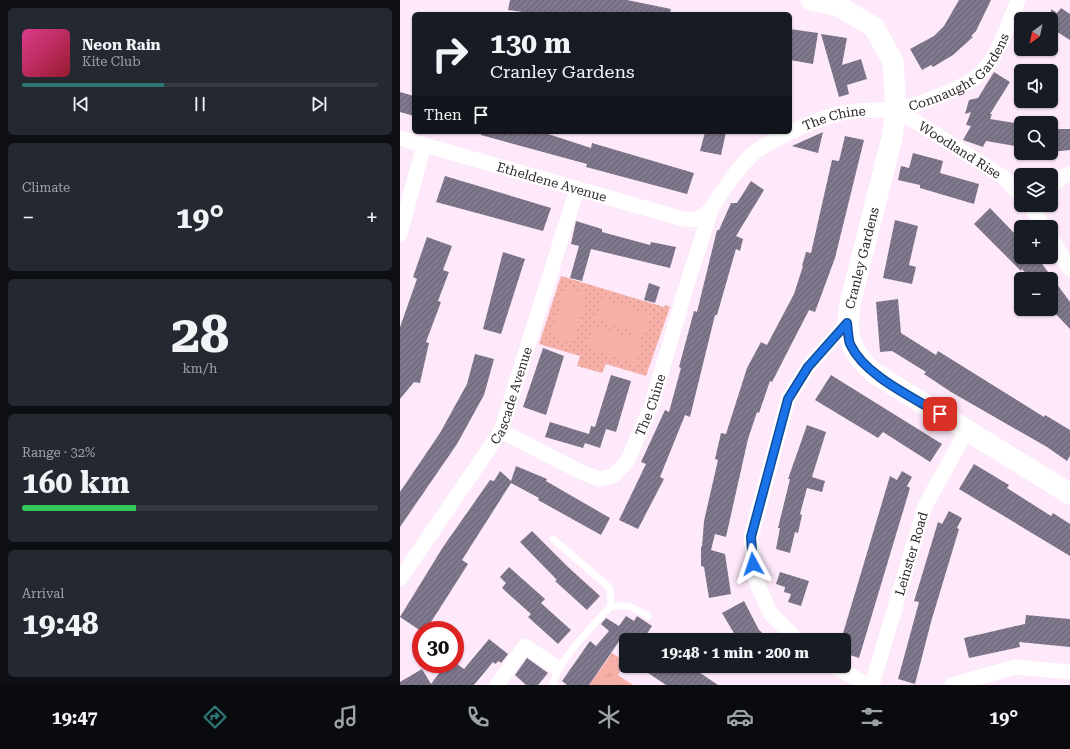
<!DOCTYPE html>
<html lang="en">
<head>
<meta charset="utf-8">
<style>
  :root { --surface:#171b24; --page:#242831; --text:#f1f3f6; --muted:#9ea1a6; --line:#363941; --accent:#2d7673 }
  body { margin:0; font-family:"Roboto Serif",serif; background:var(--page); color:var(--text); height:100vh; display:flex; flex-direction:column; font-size:15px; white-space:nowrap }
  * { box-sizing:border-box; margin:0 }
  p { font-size:13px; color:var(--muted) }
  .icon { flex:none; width:22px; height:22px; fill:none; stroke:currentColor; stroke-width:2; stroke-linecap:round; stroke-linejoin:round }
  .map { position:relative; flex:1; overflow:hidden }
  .drawer { display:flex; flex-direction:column; gap:8px; padding:8px; background:#0d0f14; width:400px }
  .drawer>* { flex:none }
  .guide { position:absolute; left:12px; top:12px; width:380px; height:122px; border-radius:6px; box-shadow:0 1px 3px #0004; background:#171b24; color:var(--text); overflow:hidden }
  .needle { width:26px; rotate:213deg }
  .tools { position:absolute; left:614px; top:12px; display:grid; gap:8px }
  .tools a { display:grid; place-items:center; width:44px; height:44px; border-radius:6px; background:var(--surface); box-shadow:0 1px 3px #0004; font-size:20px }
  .speed { position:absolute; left:12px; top:621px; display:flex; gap:8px; font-size:20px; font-weight:700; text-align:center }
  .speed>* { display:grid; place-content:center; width:52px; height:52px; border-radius:50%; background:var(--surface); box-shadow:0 1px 3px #0004; line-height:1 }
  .speed .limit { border:6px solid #d22; background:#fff; color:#111 }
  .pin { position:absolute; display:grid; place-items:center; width:34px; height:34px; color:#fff; margin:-17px; border-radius:8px; box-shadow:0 2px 6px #0006 }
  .me { position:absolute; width:44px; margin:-22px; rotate:355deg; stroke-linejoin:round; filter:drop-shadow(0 0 3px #0008) }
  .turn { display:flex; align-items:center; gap:14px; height:84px; padding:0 12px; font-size:18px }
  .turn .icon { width:52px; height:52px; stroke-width:2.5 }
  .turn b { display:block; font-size:28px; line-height:34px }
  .then { display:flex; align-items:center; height:38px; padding:0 12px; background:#0003; gap:8px; font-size:15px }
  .big { font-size:30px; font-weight:700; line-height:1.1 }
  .drawer .widget { flex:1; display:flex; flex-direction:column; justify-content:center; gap:6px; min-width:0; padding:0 14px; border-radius:6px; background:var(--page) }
  .drawer .dial { align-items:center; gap:0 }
  .dial b { font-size:52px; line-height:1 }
  .song { display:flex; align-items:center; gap:12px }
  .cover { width:48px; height:48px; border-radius:6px; background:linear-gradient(135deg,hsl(330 70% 55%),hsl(350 70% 35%)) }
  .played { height:4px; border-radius:2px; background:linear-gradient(90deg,var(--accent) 40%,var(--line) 40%) }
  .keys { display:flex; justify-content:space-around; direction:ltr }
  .heat { display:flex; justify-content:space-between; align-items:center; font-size:22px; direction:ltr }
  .charge { height:6px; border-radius:3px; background:linear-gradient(90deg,#34c759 32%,var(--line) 0) }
  .trip { position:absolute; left:219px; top:633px; width:232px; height:40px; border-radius:6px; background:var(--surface); box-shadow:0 1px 3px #0004; font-weight:700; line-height:40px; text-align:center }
  .tab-bar { display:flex; height:64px; justify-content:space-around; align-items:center; background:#090b0e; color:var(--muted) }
  .tab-bar .icon { width:28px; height:28px }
  .tab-bar .selected { color:var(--accent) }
  .tab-bar b { font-size:18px; color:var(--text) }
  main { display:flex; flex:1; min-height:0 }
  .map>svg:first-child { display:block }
</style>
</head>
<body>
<main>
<section class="drawer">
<div class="widget">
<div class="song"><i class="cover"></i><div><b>Neon Rain</b><p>Kite Club</p></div></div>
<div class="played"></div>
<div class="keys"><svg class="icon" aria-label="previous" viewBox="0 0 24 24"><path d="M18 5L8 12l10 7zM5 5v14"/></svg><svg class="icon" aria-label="pause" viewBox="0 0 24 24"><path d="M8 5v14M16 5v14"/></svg><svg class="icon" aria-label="next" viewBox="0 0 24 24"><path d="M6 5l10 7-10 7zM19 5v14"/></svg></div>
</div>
<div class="widget"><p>Climate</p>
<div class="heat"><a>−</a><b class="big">19°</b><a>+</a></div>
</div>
<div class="widget dial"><b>28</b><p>km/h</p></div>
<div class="widget"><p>Range · 32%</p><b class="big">160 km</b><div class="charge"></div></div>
<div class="widget"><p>Arrival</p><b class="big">19:48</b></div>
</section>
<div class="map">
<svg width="670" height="685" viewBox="0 0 670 685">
  <defs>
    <pattern id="grass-tufts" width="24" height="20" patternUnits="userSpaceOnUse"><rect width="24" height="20" fill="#f6b0a8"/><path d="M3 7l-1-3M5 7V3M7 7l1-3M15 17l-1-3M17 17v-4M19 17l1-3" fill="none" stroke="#d39791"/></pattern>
    <pattern id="park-dots" width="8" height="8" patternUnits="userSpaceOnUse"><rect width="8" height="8" fill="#f6b0a8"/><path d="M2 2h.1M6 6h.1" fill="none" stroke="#d39791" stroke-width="1.8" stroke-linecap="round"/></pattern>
    <pattern id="building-hatch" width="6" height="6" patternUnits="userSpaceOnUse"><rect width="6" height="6" fill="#7f788c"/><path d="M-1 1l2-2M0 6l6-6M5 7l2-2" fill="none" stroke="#686273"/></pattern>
  </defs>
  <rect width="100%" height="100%" fill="#fee9fb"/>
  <!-- grass -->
  <path fill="url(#grass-tufts)" d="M 212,653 L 226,662 L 218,675 L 233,685 L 189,685 Z"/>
  <!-- park -->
  <path fill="url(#park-dots)" d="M 161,276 L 264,307 L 265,305 L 270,307 L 246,376 L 206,364 L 202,373 L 177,366 L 180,356 L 139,344 Z"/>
  <!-- pitch -->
  <g fill="#f6b0a8">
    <path d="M 165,287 L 187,294 L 172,343 L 150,337 Z"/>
    <path d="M 202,298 L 251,314 L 244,336 L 195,319 Z"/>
    <path d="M 193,325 L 243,341 L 236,363 L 186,347 Z"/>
  </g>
  <!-- building -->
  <g fill="url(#building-hatch)">
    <path d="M 110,0 L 227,0 L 271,9 L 270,14 L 138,14 L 108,10 Z"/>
    <path d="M 559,0 L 591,0 L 576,31 L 571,36 L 573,37 L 553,55 L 533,67 L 531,65 L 522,70 L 510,49 L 534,36 L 544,26 Z"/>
    <path d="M 661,8 L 670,14 L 670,40 L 651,28 L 651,9 L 657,13 Z"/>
    <path d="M 390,29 L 418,33 L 413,64 L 390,60 Z"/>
    <path d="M 421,34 L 447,38 L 442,65 L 461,59 L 467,79 L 447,85 L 449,94 L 439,97 Z"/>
    <path d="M 594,72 L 610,82 L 590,114 L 592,114 L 590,119 L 621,124 L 621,147 L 586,141 L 583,147 L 563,140 L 571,126 L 566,125 L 571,112 L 565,114 L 569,100 L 578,98 Z"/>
    <path d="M 0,92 L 14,96 L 14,116 L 0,112 Z"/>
    <path d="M 651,129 L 670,129 L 670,150 L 651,152 Z"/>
    <path d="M 81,132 L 142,132 L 191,148 L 192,143 L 294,173 L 287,194 L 186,167 L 187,164 L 81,135 Z"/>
    <path d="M 305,132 L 326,132 L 321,155 L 300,151 Z"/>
    <path d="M 423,132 L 418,153 L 392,146 Z"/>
    <path d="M 445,136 L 464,140 L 435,258 L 415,312 L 409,310 L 372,382 L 370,381 L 359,413 L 357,412 L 348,439 L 326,537 L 315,534 L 311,550 L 325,554 L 331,594 L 309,598 L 304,567 L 301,566 L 301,546 L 302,547 L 304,521 L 318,460 L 315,459 L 321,433 L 326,434 L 347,368 L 361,342 L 367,345 L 394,294 L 403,266 L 402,266 L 406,252 L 411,253 L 432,160 L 439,161 Z"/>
    <path d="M 513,153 L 543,161 L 540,173 L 579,184 L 574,204 L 520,188 L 520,185 L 498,180 L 501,166 L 509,168 Z"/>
    <path d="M 45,176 L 151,208 L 143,231 L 36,202 Z"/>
    <path d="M 351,181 L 364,190 L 336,236 L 343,239 L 340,251 L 336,249 L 317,315 L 315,315 L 290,417 L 285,415 L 260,477 L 264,479 L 238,529 L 219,520 L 246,464 L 241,462 L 265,410 L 269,412 L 281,368 L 279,367 L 294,311 L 297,312 L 317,230 L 319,230 L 331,203 L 337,203 Z"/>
    <path d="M 590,208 L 621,240 L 621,257 L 637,257 L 670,302 L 670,329 L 651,309 L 651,279 L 630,279 L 622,269 L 621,271 L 574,224 Z"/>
    <path d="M 495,220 L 518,226 L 509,265 L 516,267 L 512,284 L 483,278 Z"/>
    <path d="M 176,221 L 202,229 L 202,232 L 250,245 L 251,242 L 276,247 L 270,268 L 191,249 L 182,281 L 170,278 L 179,246 L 171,244 Z"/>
    <path d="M 27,237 L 52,246 L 43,270 L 49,272 L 38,301 L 41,302 L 26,342 L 29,343 L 20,383 L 14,382 L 0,399 L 0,327 L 17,279 L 13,277 Z"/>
    <path d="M 103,252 L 125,259 L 101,334 L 83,329 Z"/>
    <path d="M 249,283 L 260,287 L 255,303 L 244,300 Z"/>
    <path d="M 498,299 L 501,333 L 536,355 L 538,351 L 644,417 L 645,415 L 670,430 L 670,456 L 667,461 L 647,447 L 551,392 L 524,374 L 526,372 L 492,351 L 480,352 L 476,302 Z"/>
    <path d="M 143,348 L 164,356 L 146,415 L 123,407 Z"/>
    <path d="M 75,354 L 94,359 L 84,395 L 57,444 L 0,527 L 0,492 L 40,433 L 67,384 Z"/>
    <path d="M 211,375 L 231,381 L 216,432 L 206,429 L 200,448 L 185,443 L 183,448 L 145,437 L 150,422 L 189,434 L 191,426 L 195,427 Z"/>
    <path d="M 431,375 L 542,444 L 530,462 L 483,432 L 478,438 L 415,400 Z"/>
    <path d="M 407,425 L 426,432 L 412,477 L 425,481 L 422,492 L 407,488 L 400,514 L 402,515 L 398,533 L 395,532 L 390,553 L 376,549 L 380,528 L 378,528 L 390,479 L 388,479 Z"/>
    <path d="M 574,464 L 609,485 L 607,488 L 651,516 L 653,513 L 670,524 L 670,556 L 559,489 Z"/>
    <path d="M 116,466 L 147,479 L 146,481 L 210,518 L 201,535 L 138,500 L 139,498 L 111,483 L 62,560 L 68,564 L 26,630 L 21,631 L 0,617 L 43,547 L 90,480 L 94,481 L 100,471 L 111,481 Z"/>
    <path d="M 502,471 L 512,477 L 507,486 L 510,488 L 459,658 L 444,653 L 444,640 L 441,640 L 490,476 L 497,480 Z"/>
    <path d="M 549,511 L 562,518 L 557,528 L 559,529 L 531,622 L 515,684 L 498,679 L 519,602 L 514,601 L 519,585 L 538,522 L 542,524 Z"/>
    <path d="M 132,531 L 168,567 L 200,596 L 187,610 L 155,581 L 157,580 L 120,542 Z"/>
    <path d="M 109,567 L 145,599 L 141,603 L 171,630 L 158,644 L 128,617 L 131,614 L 102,588 L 106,583 L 100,577 Z"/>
    <path d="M 380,572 L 409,581 L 401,606 L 388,602 L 391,594 L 384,592 L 385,587 L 376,584 Z"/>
    <path d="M 344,601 L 359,630 L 371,640 L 338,640 L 322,613 Z"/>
    <path d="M 626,615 L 670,619 L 670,647 L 619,642 L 620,647 L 569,658 L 564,638 L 625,624 Z"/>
    <path d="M 226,616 L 234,621 L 237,616 L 252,626 L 243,640 L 220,640 L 189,685 L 167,685 L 162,681 L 190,641 L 196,646 L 209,631 L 201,624 L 206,618 L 219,626 Z"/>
    <path d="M 89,639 L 108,654 L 101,663 L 99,661 L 95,664 L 93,662 L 74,685 L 0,685 L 0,682 L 22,669 L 31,684 L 46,664 L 57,664 L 64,669 Z"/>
    <path d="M 127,658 L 148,673 L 138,685 L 126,685 L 115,675 Z"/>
    <path d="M 253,666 L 290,666 L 318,685 L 266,685 L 248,673 Z"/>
  </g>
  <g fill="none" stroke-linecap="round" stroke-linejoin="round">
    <!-- lane -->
    <g stroke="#fff" stroke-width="7">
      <path d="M 153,539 L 210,588 L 211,606 C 199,618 150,670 154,685"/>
      <path d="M 211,606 L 229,606 L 248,616"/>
    </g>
    <!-- street -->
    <g stroke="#fff" stroke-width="15">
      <path id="s1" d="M 496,109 L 603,177 L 621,195"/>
      <path id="s2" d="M 0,138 L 283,219 C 290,220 297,220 303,216 C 311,211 315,202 320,195 C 330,181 345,158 359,149 C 385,134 412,120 442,113 C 460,109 478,111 496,109 C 517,106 568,87 582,72 C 600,53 608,24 618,0"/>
      <path d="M 651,186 L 662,177 L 670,174"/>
      <path d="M 630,205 L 644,227"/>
      <path d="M 0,234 L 24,145"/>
      <path d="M 651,238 L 670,269"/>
      <path id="s3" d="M 101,431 L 181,472 L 199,479 L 213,476 L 227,462 L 251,407 L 288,281 L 311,210"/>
      <path id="s4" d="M 0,579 L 101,431 L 177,189"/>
      <path d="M 397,640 L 370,613 L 355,578 L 351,537 L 388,399 L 408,367 L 447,323"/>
      <path d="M 434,666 L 468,685"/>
      <path d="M 97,685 L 125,646 L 156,667"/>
      <path id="s5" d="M 472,685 L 525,506 L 567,430"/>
      <path d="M 552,685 L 615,667 L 670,672"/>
    </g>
    <!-- secondary -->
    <path stroke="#fff" stroke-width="21" d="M 411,0 L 438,6 L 474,27 L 493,62 L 496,109 L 492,138 L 450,304 C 445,337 450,351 474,373 L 670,494"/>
  </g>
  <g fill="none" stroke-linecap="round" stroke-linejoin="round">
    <defs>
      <path id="route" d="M 353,564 L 351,537 L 388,399 L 408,367 L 447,323 C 448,329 448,338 450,344 C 465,376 511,396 540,414"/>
    </defs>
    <!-- route casing -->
    <use href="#route" stroke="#114b97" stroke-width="10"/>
    <!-- route -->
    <use href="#route" stroke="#1a73e8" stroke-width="7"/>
  </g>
  <g text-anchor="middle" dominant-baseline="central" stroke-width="4" stroke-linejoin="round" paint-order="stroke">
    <!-- street labels -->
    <g font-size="13" fill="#2f272e" stroke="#fefefe">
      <text stroke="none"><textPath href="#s2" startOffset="624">Connaught Gardens</textPath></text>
      <text stroke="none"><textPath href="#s2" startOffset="485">The Chine</textPath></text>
      <text stroke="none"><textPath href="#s1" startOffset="76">Woodland Rise</textPath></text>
      <text stroke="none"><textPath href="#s2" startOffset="158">Etheldene Avenue</textPath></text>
      <text transform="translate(462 258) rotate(-76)">Cranley Gardens</text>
      <text stroke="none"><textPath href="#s4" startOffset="216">Cascade Avenue</textPath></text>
      <text stroke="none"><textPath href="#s3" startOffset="205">The Chine</textPath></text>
      <text stroke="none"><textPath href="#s5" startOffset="137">Leinster Road</textPath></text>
    </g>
  </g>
</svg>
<div class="tools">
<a><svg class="needle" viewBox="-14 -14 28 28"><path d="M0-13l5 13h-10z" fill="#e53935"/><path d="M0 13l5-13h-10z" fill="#9ea1a6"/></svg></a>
<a><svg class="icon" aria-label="sound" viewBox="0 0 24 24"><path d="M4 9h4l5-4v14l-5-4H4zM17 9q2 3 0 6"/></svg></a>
<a><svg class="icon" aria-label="search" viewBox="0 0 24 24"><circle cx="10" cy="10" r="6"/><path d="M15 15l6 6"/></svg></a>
<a><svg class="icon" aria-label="layers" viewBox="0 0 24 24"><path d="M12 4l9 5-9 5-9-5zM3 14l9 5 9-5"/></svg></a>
<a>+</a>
<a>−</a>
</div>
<div class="speed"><div class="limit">30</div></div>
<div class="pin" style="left:540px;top:414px;background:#d93025"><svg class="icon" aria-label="arrive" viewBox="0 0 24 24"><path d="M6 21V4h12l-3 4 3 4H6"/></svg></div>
<svg class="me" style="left:353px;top:564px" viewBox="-20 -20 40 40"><path d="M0-17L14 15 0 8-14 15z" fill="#1a73e8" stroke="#fff" stroke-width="4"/></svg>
<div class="trip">19:48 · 1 min · 200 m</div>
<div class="guide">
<div class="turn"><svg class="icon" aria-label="right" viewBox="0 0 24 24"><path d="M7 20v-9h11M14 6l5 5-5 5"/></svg><div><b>130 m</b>Cranley Gardens</div></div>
<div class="then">Then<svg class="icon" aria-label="arrive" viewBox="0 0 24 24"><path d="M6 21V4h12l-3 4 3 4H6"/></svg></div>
</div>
</div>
</main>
<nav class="tab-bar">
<b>19:47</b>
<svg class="icon selected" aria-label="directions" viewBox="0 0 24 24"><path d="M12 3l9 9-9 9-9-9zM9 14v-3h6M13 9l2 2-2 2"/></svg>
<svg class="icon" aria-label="music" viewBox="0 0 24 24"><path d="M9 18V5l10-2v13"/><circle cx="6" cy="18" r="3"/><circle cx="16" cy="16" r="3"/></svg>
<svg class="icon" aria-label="phone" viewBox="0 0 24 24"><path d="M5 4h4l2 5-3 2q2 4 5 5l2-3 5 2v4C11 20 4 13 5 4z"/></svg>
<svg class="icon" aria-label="climate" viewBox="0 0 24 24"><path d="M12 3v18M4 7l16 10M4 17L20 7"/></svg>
<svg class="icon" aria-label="car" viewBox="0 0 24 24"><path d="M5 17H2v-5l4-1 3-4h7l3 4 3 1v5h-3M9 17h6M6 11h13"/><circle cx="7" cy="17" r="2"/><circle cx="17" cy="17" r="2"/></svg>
<svg class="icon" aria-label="filters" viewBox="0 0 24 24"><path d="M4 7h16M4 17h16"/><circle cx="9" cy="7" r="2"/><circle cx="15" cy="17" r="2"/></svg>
<b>19°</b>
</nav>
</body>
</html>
